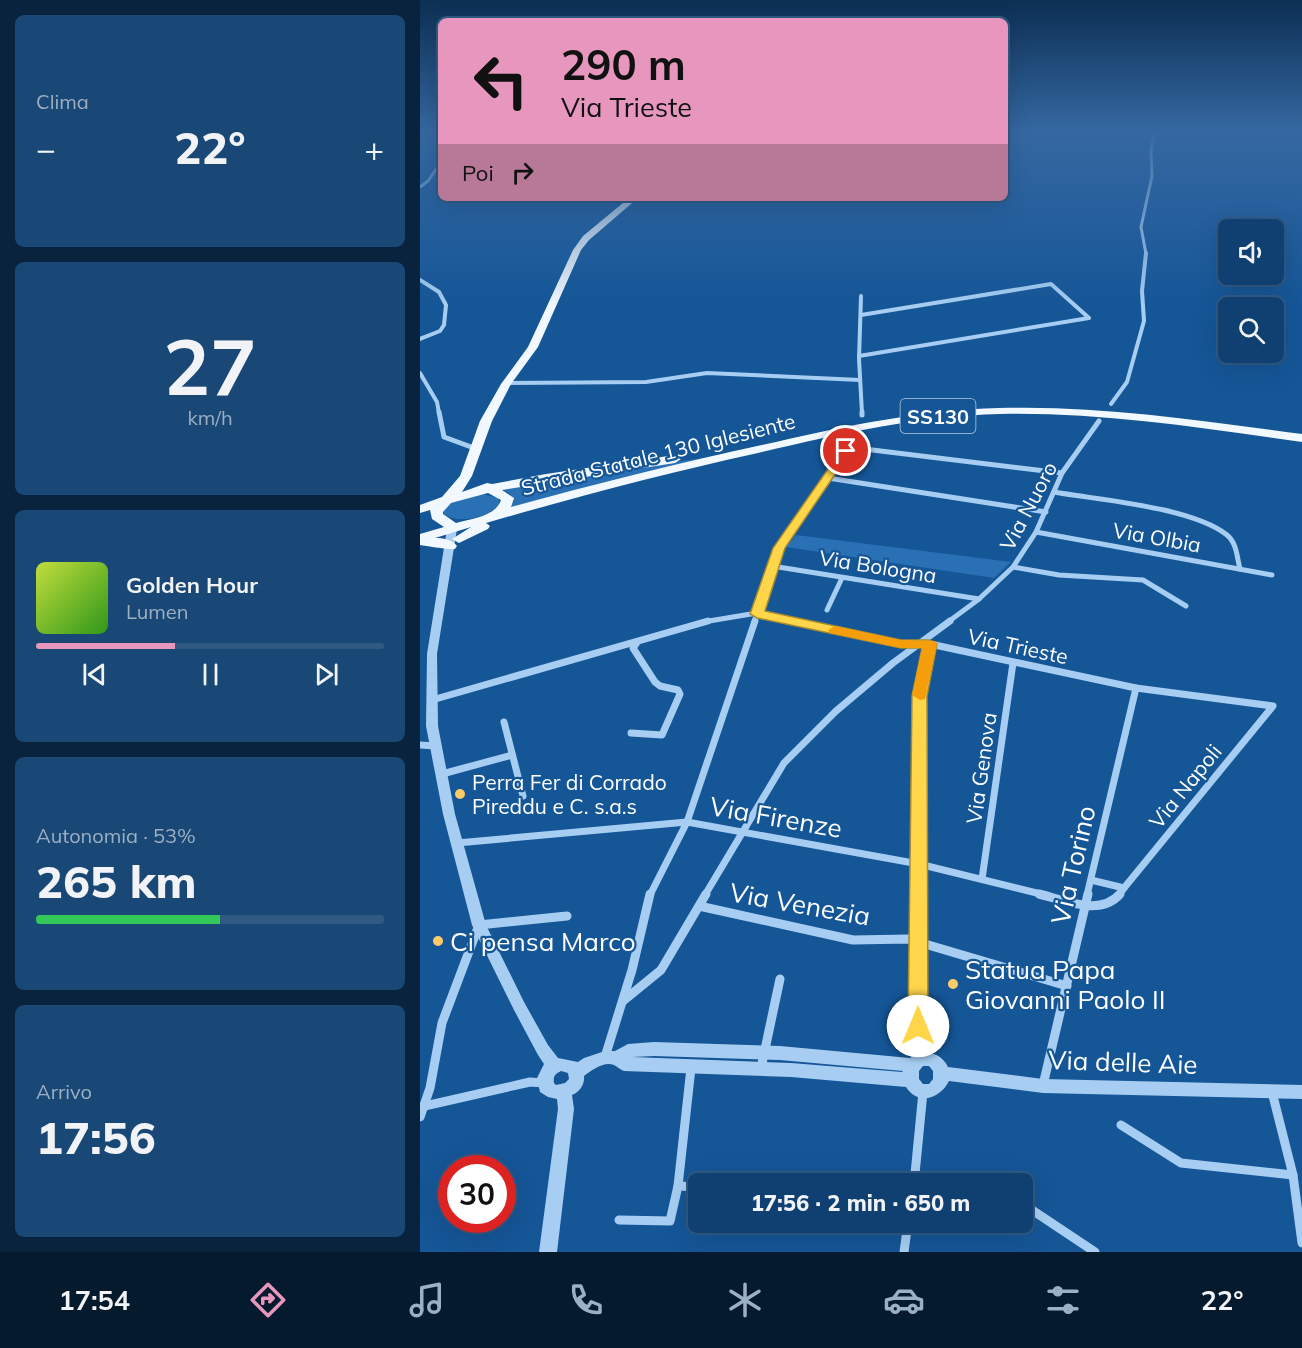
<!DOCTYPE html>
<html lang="it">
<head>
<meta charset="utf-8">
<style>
  :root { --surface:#104071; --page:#194776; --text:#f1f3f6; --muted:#9cafc3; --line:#305984; --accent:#e797bd }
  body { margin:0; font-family:Mulish,sans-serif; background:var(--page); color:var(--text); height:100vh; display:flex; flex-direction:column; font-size:22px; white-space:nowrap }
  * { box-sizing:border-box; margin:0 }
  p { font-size:20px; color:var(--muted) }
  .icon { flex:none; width:33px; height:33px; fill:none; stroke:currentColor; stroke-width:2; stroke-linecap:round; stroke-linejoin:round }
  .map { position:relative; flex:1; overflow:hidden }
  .panel { display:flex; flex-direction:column; gap:15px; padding:15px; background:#09233e; width:420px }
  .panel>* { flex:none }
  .banner { position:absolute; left:18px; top:18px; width:570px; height:183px; border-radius:9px; box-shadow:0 6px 24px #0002,0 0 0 2px var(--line); background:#e797bd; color:#111; overflow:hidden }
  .buttons { position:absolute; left:798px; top:219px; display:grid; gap:12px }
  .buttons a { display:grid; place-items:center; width:66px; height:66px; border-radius:9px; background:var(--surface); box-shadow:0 6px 24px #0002,0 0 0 2px var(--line); font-size:30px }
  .speed { position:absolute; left:18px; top:1155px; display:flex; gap:12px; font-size:30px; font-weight:700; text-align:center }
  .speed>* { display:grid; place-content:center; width:78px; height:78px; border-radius:50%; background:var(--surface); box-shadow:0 6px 24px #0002,0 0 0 2px var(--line); line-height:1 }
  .speed .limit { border:9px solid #d22; background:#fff; color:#111 }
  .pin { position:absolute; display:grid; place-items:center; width:51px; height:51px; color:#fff; margin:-26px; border:3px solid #fff; border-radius:50%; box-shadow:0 2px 6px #0007 }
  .me { position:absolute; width:66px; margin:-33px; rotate:0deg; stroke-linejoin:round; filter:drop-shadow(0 0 4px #0008) }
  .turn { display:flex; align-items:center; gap:21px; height:126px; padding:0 24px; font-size:27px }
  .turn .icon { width:78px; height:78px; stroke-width:2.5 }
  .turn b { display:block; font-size:42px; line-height:51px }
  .then { display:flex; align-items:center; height:57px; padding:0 24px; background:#0003; gap:12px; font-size:22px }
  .big { font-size:45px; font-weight:800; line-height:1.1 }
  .panel .widget { flex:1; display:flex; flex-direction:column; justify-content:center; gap:9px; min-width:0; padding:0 21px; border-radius:9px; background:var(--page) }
  .panel .dial { align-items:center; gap:0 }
  .dial b { font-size:78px; line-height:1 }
  .song { display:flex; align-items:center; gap:18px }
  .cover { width:72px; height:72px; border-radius:9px; background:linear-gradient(135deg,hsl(70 70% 55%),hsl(110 70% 35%)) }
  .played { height:6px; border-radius:3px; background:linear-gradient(90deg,var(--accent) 40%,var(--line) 40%) }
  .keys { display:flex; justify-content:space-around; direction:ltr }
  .heat { display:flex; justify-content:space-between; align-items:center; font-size:33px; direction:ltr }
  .charge { height:9px; border-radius:4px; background:linear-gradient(90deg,#34c759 53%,var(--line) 0) }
  .trip { position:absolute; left:268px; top:1173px; width:345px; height:60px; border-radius:9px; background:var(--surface); box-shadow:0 6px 24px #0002,0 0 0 2px var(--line); font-weight:800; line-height:60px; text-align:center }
  .menu { display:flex; height:96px; justify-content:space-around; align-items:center; background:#061a2d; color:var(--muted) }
  .menu .icon { width:42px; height:42px }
  .menu .current { color:var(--accent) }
  .menu b { font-size:27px; color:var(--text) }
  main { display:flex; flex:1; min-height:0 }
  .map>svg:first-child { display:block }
</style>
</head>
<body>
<main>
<section class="panel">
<div class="widget"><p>Clima</p>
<div class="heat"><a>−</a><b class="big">22°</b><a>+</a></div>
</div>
<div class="widget dial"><b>27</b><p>km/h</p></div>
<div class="widget">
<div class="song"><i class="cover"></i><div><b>Golden Hour</b><p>Lumen</p></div></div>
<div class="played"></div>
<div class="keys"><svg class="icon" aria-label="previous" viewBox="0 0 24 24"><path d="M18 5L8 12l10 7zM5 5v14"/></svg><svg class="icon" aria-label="pause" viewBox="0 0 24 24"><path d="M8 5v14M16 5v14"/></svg><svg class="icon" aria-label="next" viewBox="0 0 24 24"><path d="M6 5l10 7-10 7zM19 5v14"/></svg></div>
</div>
<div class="widget"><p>Autonomia · 53%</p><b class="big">265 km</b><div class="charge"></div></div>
<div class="widget"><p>Arrivo</p><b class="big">17:56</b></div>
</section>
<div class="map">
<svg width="882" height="1252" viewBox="0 0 882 1252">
  <rect width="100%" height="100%" fill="#155697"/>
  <!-- green -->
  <g fill="#2970b5">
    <path d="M 286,458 L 86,510 L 93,499 L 89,493 L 79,488 L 179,471 Z"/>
    <path d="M 62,494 L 79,498 L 79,505 C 68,517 37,525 24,514 L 23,510 L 29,503 Z"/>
    <path d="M 376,535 L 591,562 L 574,578 L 366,547 Z"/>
  </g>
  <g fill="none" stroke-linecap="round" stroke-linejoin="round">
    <!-- minor-far4 -->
    <g stroke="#a7cef2" stroke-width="3">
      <path d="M 0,187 L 8,181 L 21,162"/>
      <path d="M 726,254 L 721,227 L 732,176 L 731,149 L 735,131"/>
    </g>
    <!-- minor-far3 -->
    <g stroke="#a7cef2" stroke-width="4">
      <path d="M 0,280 L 19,292 L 26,305 L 24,325 L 20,331 L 0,339"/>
      <path d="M 441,296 L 439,359 L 442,413"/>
      <path d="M 439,356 L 669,318 L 631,284 L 441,315"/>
      <path d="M 0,373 L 17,402 L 19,413"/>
      <path d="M 87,383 L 226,382 L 287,373 L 440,380"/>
      <path d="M 691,404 L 707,382 L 724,321 L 722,291 L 726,253"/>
    </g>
    <!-- minor-far2 -->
    <g stroke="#a7cef2" stroke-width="5">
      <path d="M 19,412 L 24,437 L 54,448"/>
      <path d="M 442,412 L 442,415"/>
      <path d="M 408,478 L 626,512"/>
      <path d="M 634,492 C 679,500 772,507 807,535 C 817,543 817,558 820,569"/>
      <path d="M 616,532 L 852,575"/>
      <path d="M 352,566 L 559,599"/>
      <path d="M 593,567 L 639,575 L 723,580 L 766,606"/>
      <path d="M 407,610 L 422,578"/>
      <path d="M 283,622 L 337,613 L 379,622"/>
      <path d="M 334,622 L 359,548 L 426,451 L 436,448 L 642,473"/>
      <path d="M 528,622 L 559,599 L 593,567 L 616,532 L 642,473 L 679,421"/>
    </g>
    <!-- minor-far1 -->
    <g stroke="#a7cef2" stroke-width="7">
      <path d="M 372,621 L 481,644 L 510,644 L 716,688 L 853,706 L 704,888"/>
      <path d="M 12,700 L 288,621"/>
      <path d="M 84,722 L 103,796"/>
      <path d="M 211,733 L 242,735 L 260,694 L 258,690 L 240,686 L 235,682 L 213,648 L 216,644"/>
      <path d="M 0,745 L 16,746"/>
      <path d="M 22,774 L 92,755"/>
      <path d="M 37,843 L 267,822 L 499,864 L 625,895"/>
      <path d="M 562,879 L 593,663"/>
      <path d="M 671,880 L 704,888 L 699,895"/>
      <path d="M 230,895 L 267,822 L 335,621"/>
      <path d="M 285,895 L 364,763 L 416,711 L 473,663 L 530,621"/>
      <path d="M 499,895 L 500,696 L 510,644"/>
      <path d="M 667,895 L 716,688"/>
    </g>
    <!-- minor -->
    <g stroke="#a7cef2" stroke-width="9">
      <path d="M 499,894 L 498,1046 L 502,1060"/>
      <path d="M 619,894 C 644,900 680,917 700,894"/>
      <path d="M 279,906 L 433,940 L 488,939 L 647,986"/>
      <path d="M 203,1001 L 241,970 L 286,894"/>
      <path d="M 185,1057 L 212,970 L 230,894"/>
      <path d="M 271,1068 L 258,1186 L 279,1187"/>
      <path d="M 341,1068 L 360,979"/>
      <path d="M 623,1085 L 668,894"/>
      <path d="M 852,1092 L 873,1175 L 882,1243"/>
      <path d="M 0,1107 L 110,1082 L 124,1083"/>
      <path d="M 0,1117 L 10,1088 L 22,1023 L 59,925 L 147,916"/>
      <path d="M 701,1125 L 761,1163 L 873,1175"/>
      <path d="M 495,1177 L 552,1184"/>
      <path d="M 494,1184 L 503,1092"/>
      <path d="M 603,1204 L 675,1252"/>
      <path d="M 199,1220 L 250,1221 L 258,1186"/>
      <path d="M 484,1252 L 488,1222"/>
    </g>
    <!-- tertiary -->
    <path fill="#a7cef2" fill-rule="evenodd" d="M 32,526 L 37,529 L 17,654 L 18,726 L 35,814 L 66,925 L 104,1002 L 128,1045 L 138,1058 L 158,1062 L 164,1058 L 185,1051 L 195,1051 L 208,1044 L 234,1042 L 360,1046 L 490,1058 C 504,1050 520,1051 528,1067 L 623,1079 L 882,1085 L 882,1099 L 623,1093 L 529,1081 C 520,1099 498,1106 486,1087 L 371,1077 L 204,1071 C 201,1070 198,1067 194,1065 C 184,1061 172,1070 164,1076 C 165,1084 160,1092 152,1095 L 154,1109 L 137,1252 L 119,1252 L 138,1109 L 137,1099 L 128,1097 L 120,1092 L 117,1078 L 124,1064 L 118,1055 L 94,1010 L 52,925 L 23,814 L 6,726 L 7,654 L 27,529 ZM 234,1056 L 360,1060 L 483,1071 L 482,1072 L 371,1063 L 212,1057 ZM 503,1066 L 509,1066 L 513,1071 L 513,1079 L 509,1084 L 503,1084 L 499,1079 L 499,1071 ZM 141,1071 L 148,1073 L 149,1079 L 145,1083 L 136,1085 L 134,1083 C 133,1076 135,1074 141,1071 Z"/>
    <!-- primary -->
    <path fill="#f2f8ff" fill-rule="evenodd" d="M 209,198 L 218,198 L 169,240 L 161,250 L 118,347 L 91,384 L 72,421 L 52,476 L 42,492 L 67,483 L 72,484 L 126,474 L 255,455 L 261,459 L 255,463 L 82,490 L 94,498 L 91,507 C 179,483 267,461 356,442 C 429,425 504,410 579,408 C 681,405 782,421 882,434 L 882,442 C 782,428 681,412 580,414 C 498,416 418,434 338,453 C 247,473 156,497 66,523 L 70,526 L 68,529 L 39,543 L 32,539 L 51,527 L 15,538 C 23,538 32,539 37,546 L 35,549 C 30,550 7,546 0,545 L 0,534 L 24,527 L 12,519 L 10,510 L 0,513 L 0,505 L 22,497 L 40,476 L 60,421 L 81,384 L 108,347 L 153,250 L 163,236 ZM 68,493 L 81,500 C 76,516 51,519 36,523 L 23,514 L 23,512 L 31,503 Z"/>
  </g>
  <!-- sky -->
  <linearGradient id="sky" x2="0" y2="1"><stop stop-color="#0c2f53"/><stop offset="0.43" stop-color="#3568a1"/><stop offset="1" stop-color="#3568a1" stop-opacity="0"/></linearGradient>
  <rect width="882" height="307" fill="url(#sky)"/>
  <!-- route -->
  <path fill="#ffd54a" stroke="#a68a30" stroke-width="1.5" d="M 426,448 L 431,451 L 365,548 L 345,611 L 481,640 L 510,640 L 517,644 L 507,696 L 508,1026 L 505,1032 L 498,1034 L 491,1032 L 488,1026 L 492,696 L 502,648 L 481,648 L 337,618 L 330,614 L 353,548 L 422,449 Z"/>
  <!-- slow -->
  <path fill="#f59e0b" d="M 415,626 L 481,640 L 515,641 L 517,644 L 505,699 L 500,700 L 492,695 L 502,648 L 481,648 L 410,633 L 408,630 Z"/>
  <!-- markers -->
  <g fill="#ffca68" stroke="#155697" stroke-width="2">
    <circle cx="40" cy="794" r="6"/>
    <circle cx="18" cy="941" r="6"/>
    <circle cx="533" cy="984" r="6"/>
  </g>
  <g text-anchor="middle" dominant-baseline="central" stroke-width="4.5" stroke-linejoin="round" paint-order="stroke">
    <!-- shield labels -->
    <rect fill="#155697" stroke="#b9cce0" stroke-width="1.5" x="480.5" y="399" width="75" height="34" rx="4.5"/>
    <g font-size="20" font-weight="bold" fill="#fff">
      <text x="518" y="416">SS130</text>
    </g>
    <!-- street labels -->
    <g font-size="21" fill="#fff" stroke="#155697">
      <text transform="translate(238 454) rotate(-14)">Strada Statale 130 Iglesiente</text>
      <text transform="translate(608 506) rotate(-62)">Via Nuoro</text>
      <text transform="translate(737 537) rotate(10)">Via Olbia</text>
      <text transform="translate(458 566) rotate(9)">Via Bologna</text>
      <text transform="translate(598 646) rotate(12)">Via Trieste</text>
      <text transform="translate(561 768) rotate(-82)">Via Genova</text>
      <text transform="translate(765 786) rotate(-51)">Via Napoli</text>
    </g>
    <!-- poi labels -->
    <g font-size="21" fill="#fff" stroke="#155697" text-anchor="start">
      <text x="52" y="782">Perra Fer di Corrado<tspan x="52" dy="24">Pireddu e C. s.a.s</tspan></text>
    </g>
    <!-- near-street labels -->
    <g font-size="26" fill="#fff" stroke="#155697">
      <text transform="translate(356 817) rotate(10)">Via Firenze</text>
      <text transform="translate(653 865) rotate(-77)">Via Torino</text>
      <text transform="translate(380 904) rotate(10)">Via Venezia</text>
      <text transform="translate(703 1062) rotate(2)">Via delle Aie</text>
    </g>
    <!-- near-poi labels -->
    <g font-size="26" fill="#fff" stroke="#155697" text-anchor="start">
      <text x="30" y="941">Ci pensa Marco</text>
      <text x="545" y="969">Statua Papa<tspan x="545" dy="30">Giovanni Paolo II</tspan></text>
    </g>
  </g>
</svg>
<div class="buttons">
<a><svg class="icon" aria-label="sound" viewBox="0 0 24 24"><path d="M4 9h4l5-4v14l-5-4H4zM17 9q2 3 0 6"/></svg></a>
<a><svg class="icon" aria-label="search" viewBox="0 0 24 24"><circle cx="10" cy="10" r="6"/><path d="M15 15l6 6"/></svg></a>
</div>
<div class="speed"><div class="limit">30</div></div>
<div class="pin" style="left:426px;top:451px;background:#d93025"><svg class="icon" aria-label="arrive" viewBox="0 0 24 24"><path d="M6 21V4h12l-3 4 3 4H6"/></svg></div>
<svg class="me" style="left:498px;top:1026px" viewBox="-20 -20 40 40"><circle r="19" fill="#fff"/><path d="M0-13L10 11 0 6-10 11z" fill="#ffd54a"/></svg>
<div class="trip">17:56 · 2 min · 650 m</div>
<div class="banner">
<div class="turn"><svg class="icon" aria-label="left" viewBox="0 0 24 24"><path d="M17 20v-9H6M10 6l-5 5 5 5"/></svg><div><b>290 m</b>Via Trieste</div></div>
<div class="then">Poi<svg class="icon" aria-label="right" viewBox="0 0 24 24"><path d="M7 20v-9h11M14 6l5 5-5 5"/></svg></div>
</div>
</div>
</main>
<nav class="menu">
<b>17:54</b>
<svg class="icon current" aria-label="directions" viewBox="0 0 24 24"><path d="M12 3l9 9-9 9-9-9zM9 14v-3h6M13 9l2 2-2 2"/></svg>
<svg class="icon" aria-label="music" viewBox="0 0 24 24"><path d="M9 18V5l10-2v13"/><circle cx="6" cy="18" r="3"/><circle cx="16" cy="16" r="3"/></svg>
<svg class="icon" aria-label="phone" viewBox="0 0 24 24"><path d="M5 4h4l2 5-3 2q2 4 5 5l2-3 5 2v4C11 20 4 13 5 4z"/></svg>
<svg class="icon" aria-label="climate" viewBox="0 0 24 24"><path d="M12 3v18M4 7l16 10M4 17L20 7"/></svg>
<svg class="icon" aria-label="car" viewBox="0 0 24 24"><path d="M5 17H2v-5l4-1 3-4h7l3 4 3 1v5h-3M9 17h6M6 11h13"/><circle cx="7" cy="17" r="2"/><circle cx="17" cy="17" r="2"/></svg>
<svg class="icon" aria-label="filters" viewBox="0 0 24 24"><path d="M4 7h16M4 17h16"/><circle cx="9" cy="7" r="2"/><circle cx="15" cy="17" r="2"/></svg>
<b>22°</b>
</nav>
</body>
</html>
